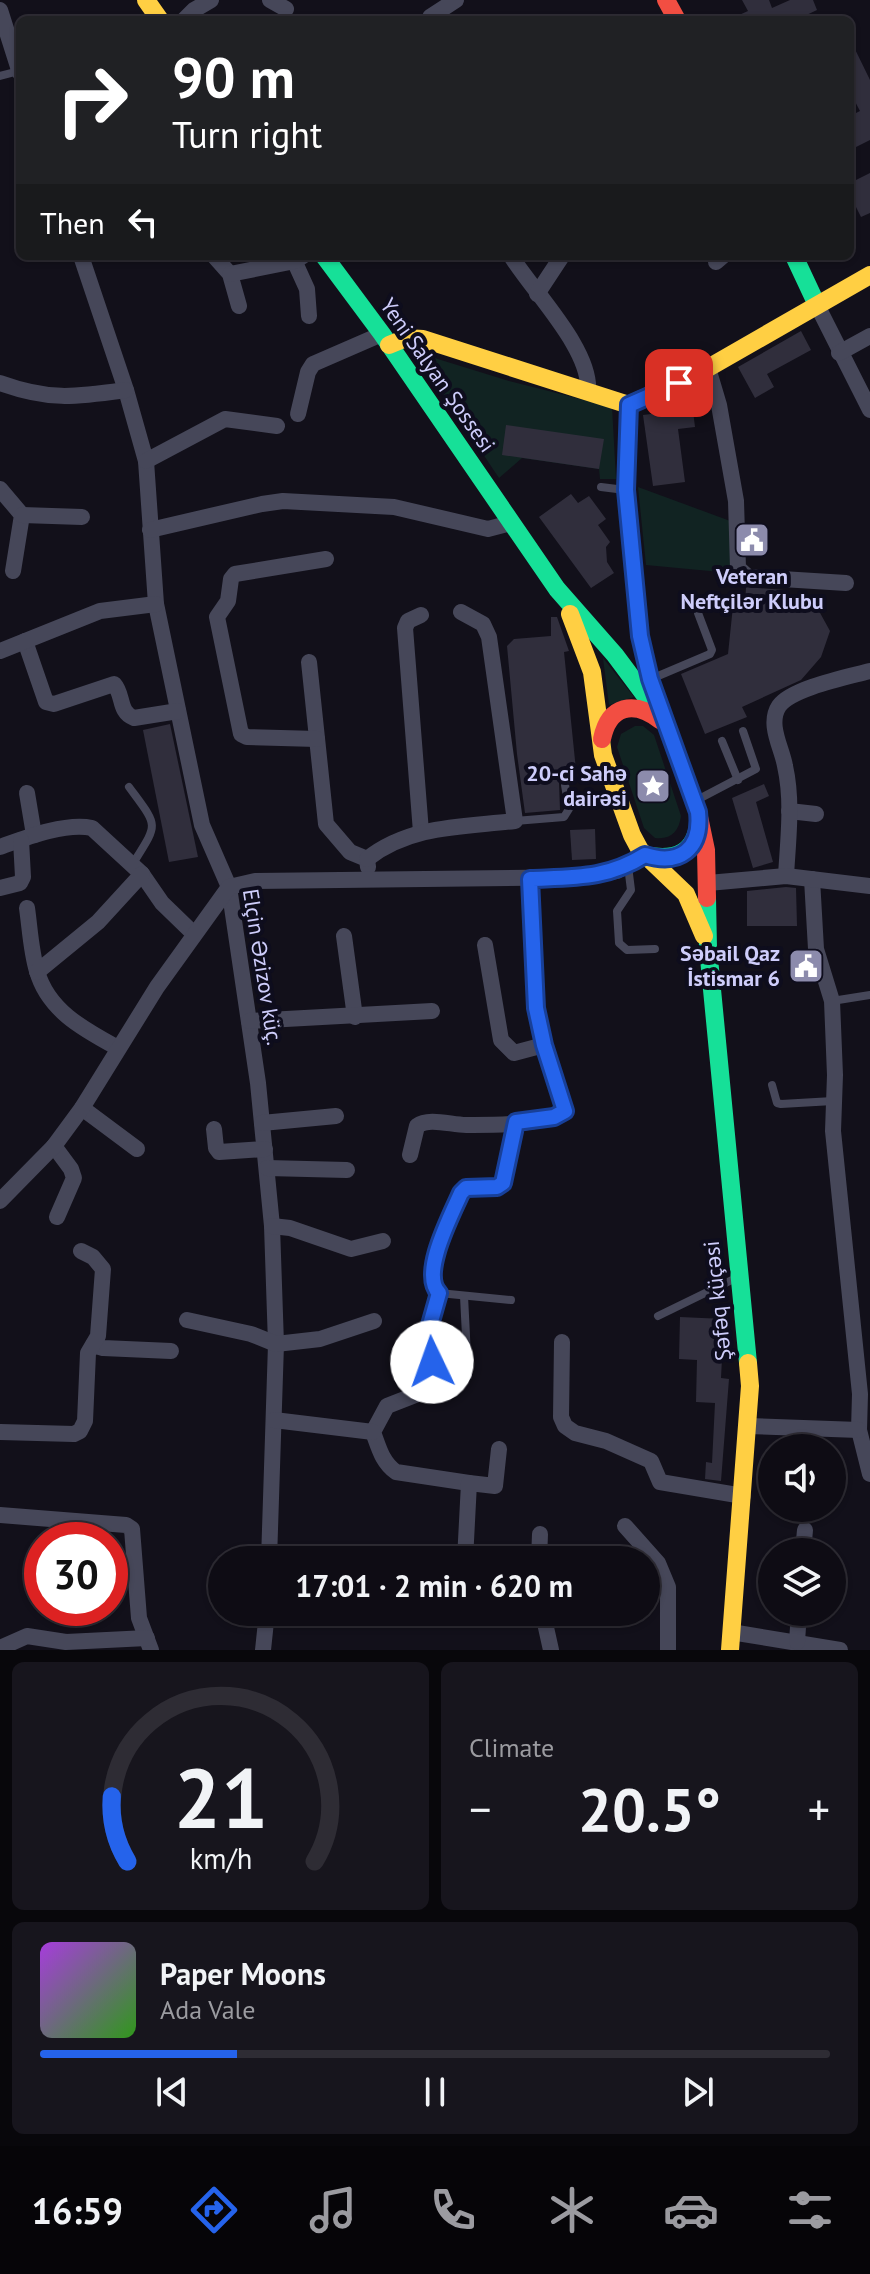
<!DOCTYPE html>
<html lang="en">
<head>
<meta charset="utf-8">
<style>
  :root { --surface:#0e0c14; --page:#17151d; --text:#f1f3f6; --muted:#9b9ba0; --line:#2e2c34; --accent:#2563eb }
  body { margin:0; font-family:"PT Sans",sans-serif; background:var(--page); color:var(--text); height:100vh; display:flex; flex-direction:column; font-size:30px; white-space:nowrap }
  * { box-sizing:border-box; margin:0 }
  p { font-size:26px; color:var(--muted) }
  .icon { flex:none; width:44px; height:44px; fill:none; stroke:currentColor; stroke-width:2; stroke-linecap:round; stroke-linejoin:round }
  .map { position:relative; height:1650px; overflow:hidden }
  .sheet { display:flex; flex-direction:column; gap:12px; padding:12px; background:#08070b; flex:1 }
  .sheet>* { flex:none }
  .top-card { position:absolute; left:16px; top:16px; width:838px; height:244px; border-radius:12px; box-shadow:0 2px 6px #0004,0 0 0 2px var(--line); background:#202124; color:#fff; overflow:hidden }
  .controls { position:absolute; left:758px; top:1434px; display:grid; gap:16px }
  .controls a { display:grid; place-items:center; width:88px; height:88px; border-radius:50%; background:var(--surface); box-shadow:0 2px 6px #0004,0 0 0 2px var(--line); font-size:40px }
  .speed { position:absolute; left:24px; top:1522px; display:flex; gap:16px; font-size:40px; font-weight:700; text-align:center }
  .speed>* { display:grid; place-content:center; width:104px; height:104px; border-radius:50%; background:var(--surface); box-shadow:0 2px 6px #0004,0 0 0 2px var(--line); line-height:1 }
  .speed .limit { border:12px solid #d22; background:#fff; color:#111 }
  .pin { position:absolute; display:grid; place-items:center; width:68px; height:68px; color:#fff; margin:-34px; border-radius:16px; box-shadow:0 4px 12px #0006 }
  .me { position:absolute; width:88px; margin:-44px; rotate:357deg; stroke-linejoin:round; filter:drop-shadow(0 0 6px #0008) }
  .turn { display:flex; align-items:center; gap:28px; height:168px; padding:0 24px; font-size:36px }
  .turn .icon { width:104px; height:104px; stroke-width:2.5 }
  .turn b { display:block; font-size:56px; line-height:68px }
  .then { display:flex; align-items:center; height:76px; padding:0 24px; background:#0003; gap:16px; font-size:30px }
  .big { font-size:60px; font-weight:600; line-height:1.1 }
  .sheet .widget { flex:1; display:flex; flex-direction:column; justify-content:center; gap:12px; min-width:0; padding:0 28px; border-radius:12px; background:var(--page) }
  .sheet .dial { align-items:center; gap:0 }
  .dial svg { height:208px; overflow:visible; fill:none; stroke:var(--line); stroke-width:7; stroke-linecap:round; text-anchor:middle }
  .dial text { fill:var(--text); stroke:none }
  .song { display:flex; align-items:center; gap:24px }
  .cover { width:96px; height:96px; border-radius:12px; background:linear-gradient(135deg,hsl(280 70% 55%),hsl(110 70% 35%)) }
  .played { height:8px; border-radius:4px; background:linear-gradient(90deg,var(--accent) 25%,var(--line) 25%) }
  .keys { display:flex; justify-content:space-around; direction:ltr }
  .heat { display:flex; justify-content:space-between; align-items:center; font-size:44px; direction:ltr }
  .sheet .tiles { flex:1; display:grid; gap:12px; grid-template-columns:1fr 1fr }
  .widget:last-child { grid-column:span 2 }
  .trip { position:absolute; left:208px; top:1546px; width:452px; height:80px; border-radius:40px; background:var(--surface); box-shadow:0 2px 6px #0004,0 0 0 2px var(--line); font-weight:600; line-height:80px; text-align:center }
  .tabs { display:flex; height:128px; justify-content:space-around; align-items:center; background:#060508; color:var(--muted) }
  .tabs .icon { width:56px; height:56px }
  .tabs .on { color:var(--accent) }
  .tabs b { font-size:36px; color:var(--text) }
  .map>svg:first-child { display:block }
</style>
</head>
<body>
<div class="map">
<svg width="870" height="1650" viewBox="0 0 870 1650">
  <rect width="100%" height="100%" fill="#12101a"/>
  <!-- green -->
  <g fill="#112322">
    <path d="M 428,356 L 509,381 L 612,407 L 616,479 L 600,479 L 599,469 L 522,458 L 499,478 L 420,360 Z"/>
    <path d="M 638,487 L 733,522 L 731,573 L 646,565 Z"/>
    <path d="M 603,658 L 634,697 L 609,705 Z"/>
    <path d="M 635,726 L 643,726 L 654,735 L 681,816 C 679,831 671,840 655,838 L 644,828 L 617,747 L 621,734 Z"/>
  </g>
  <!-- building -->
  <g fill="#302e3c">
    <path d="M 742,0 L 769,0 L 772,8 L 790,0 L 813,0 L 817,10 L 796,20 L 728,20 L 748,11 Z"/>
    <path d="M 850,39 L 870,80 L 870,140 L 854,148 L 850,140 L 850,116 L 860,111 L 850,92 Z"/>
    <path d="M 870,173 L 870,213 L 861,217 L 850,195 L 850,183 Z"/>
    <path d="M 801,331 L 811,350 L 767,374 L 774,387 L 755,398 L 738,367 Z"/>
    <path d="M 682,410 L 688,413 L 693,411 L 695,427 L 678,429 L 685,482 L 653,486 L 643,415 Z"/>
    <path d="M 506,425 L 604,439 L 599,469 L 502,455 Z"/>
    <path d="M 571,494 L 578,503 L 589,496 L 606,519 L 598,525 L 610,542 L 606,547 L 607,562 L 614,573 L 591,588 L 539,517 Z"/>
    <path d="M 746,587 L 784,590 L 782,603 L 819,611 L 830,631 L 821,657 L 801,680 L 742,707 L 747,717 L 705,734 L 681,674 L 728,654 L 733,606 L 745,606 Z"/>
    <path d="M 551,617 L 557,617 L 569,651 L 564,652 L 577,780 L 565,778 L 559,782 L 560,810 L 525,813 L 517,754 L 507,646 L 514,639 L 551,636 Z"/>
    <path d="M 170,724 L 198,857 L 169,862 L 143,730 Z"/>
    <path d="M 764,784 L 769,796 L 756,802 L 773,862 L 753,868 L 732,798 Z"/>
    <path d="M 595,829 L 596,859 L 572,860 L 570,830 Z"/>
    <path d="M 786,887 L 796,888 L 797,926 L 747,926 L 747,891 Z"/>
    <path d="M 680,1317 L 724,1319 L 721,1378 L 729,1379 L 721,1481 L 705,1479 L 706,1462 L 712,1463 L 715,1403 L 696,1402 L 697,1360 L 679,1359 Z"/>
  </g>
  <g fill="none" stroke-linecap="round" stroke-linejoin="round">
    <!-- lane -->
    <g stroke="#464759" stroke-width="8">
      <path d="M 0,76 L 19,71"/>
      <path d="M 679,384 L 688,406"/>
      <path d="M 601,487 L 625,490"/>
      <path d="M 651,679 L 710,654 L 712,650 L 698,613"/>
      <path d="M 722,741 L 738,780"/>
      <path d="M 129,787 C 159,828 159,822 132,865"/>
      <path d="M 695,801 L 756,769 L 743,731"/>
      <path d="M 515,821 L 564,817 L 569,809 L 565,785"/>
      <path d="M 628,866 L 631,890 L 617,911 L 619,943 L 627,950 L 655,949"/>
      <path d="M 832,1001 L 870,995"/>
      <path d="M 772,1085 L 777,1103 L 781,1104 L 833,1101"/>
      <path d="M 464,1296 L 468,1376"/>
      <path d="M 511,1300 L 439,1293 C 420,1274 452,1216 461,1193 L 466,1188 L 497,1187 L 503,1183 L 516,1123"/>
      <path d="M 658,1316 L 738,1277"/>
    </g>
    <!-- street -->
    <g stroke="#464759" stroke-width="16">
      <path d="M 270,0 L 286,9"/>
      <path d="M 0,10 L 20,73"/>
      <path d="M 430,17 L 456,0"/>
      <path d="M 184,20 L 194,10 L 211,0"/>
      <path d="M 81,256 L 126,390 L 146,461 L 156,604 L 202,825 L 229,887 L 258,1083 L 272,1226 L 276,1344 L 269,1560"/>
      <path d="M 214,256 L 230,274 L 239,306"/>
      <path d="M 292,256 L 307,289 L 309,316"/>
      <path d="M 511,256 C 534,293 592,350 588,392"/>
      <path d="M 716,262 L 723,256"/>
      <path d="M 230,274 L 295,261 L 303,256"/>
      <path d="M 537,294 L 562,256"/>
      <path d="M 817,305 L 870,410"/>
      <path d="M 839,353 L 870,336"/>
      <path d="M 708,368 L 719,405 L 736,501 L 738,568 L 748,577 L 846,583"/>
      <path d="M 0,383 C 50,401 75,397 126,390"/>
      <path d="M 298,414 L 308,372 L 313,364 L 382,334"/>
      <path d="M 146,461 L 225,419 L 277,426"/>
      <path d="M 0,489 L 22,515 L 13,571"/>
      <path d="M 22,515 L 82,517"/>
      <path d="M 150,530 L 262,504 L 283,501 L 394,507 L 488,529 L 511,523"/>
      <path d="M 421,615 L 408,621 L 405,628 L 421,832"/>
      <path d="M 25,641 L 46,702 L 54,704 L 114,684 C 124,695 118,712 134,718 L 178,711"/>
      <path d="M 0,651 L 100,611 L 156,604"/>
      <path d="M 309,662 L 326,824 L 350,852 L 367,859 L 368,867"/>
      <path d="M 317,739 L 247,737 L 241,734 L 217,617 L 228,601 L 231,579 L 235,574 L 326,559"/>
      <path d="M 27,793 L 34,835"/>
      <path d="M 789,811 L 816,814"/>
      <path d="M 0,847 C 25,838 66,822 92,828 L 142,874 L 162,903 L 194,934"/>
      <path d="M 367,859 C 410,825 463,827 515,821 L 489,637 L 483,624 L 461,612"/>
      <path d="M 786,876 C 788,840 793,801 785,766 C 782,748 767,724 779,706 C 792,688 848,677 870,671"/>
      <path d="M 812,879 L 816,949 L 832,1001 L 835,1075 L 833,1131 L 860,1394 L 859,1430 L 870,1474"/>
      <path d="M 708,883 L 786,876 L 870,886"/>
      <path d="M 0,888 L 20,883 L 23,877 L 21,840"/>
      <path d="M 27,908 C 30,929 31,952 37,971 C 48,1011 85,1030 118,1048"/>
      <path d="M 344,936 L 355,1017"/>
      <path d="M 485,945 L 501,1040 L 514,1053 L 544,1045"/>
      <path d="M 37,972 L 98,922 L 142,874"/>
      <path d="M 249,1021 L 432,1011"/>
      <path d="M 82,1108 L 137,1149"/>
      <path d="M 262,1123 L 336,1116"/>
      <path d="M 214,1129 L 216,1148 L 219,1152 L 265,1149"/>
      <path d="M 54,1146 L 71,1169 L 74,1178 L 57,1217"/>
      <path d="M 410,1155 L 417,1126 C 429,1117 451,1125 466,1125 C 496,1125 538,1126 565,1111 L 544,1045 L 536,1008 L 530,879"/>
      <path d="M 267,1168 L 347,1170"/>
      <path d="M 0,1201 L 54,1146 L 82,1108 L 157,987 L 229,887 L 255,881 L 587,877 L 617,871 L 645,855"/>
      <path d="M 272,1226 L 290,1228 L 351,1249 L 383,1241"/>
      <path d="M 439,1293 L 428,1332 L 435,1383 L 433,1388 L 387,1406 L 373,1432 C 379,1448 382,1462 396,1472 L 469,1483"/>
      <path d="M 187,1320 L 251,1334 L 276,1344 L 320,1339 L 374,1321"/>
      <path d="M 562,1342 L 561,1417 L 565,1426 L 575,1433 L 606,1441 L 651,1461 L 660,1482 L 743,1496"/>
      <path d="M 93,1345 L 103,1348 L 171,1351"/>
      <path d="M 274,1420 L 373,1432"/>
      <path d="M 747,1426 L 859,1430"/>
      <path d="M 0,1432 L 74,1434 L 80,1431 L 85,1421 L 88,1353 L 98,1336 L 103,1269 L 93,1257 L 81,1251"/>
      <path d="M 0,1515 L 126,1525 L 132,1529 L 139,1618 L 151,1650"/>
      <path d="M 625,1526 L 658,1563 L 668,1587 L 668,1650"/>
      <path d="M 803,1552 L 805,1530"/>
      <path d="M 465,1560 L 469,1483 L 495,1486 L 499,1449"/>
      <path d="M 539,1560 L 540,1534"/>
      <path d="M 539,1612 L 545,1623 L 551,1650"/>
      <path d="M 731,1632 L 840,1650"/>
      <path d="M 797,1642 L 799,1612"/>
      <path d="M 0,1648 L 27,1636 L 66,1642 L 147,1638"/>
      <path d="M 263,1650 L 267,1612"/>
    </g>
    <!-- fast -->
    <g stroke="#16e098" stroke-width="18">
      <path d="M 324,256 L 382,334 L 557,589 L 615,655 L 650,702"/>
      <path d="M 794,256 L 817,305"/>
      <path d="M 645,855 C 675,861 695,854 699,821"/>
      <path d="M 707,898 L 708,948 L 748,1363"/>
    </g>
    <!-- slow -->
    <g stroke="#ffcf43" stroke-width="18">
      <path d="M 146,0 L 160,20"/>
      <path d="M 389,345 L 406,338 L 423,339 L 629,405"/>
      <path d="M 629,405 L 708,368 L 870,275"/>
      <path d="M 570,614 L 592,672 L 603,755 L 632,835 L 640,850 L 686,894 L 704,936"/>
      <path d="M 730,1650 L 750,1386 L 748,1363"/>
    </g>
    <!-- jam -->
    <g stroke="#f24e42" stroke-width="18">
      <path d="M 666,0 L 677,20"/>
      <path d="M 629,405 L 626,490 L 640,636 L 650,679 L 698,812 L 706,850 L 707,898"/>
      <path d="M 602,739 C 609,705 634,700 660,720"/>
    </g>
  </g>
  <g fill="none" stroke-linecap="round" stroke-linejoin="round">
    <defs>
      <path id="route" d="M 432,1362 L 428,1332 L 439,1293 C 420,1274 451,1216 461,1193 L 466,1188 L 497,1187 L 503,1183 L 516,1122 L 554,1117 L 565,1111 L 544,1045 L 536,1008 L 530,879 C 575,877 607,879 645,855 C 680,866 702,849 698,812 L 650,679 L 640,636 L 626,490 L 629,405 L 679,383"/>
    </defs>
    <!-- route casing -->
    <use href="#route" stroke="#184099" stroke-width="20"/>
    <!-- route -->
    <use href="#route" stroke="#2563eb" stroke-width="14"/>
  </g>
  <!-- icons -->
  <defs>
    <symbol id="civic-square" viewBox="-11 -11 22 22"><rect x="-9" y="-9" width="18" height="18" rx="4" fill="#8c8bac" stroke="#0e0d1d"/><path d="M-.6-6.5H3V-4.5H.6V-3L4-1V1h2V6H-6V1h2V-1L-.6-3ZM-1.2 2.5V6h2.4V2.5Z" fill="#fff"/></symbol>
    <symbol id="sight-square" viewBox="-11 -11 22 22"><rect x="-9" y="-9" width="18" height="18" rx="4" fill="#8c8bac" stroke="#0e0d1d"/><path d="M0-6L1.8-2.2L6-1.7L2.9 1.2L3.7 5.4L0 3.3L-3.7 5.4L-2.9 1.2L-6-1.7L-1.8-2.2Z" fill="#fff"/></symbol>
  </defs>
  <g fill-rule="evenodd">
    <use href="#civic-square" x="732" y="520" width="40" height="40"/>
    <use href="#sight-square" x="633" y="766" width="40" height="40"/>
    <use href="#civic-square" x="786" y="946" width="40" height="40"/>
  </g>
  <g text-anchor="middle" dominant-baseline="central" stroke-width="8" stroke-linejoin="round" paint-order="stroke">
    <!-- street labels -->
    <g font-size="22" fill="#cecdfb" stroke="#0e0d1d">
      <text transform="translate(438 375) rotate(55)">Yeni Salyan Şossesi</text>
      <text transform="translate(263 967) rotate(81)">Elçin Əzizov küç.</text>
      <text transform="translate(717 1301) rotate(-96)">Şəfəq küçəsi</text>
    </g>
    <!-- poi labels -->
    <g font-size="22" font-weight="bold" fill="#cecdfb" stroke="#0e0d1d" text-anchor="end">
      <text x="752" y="576" text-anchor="middle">Veteran<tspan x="752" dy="25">Neftçilər Klubu</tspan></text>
      <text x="627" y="773">20-ci Sahə<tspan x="627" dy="25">dairəsi</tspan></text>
      <text x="780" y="953">Səbail Qaz<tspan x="780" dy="25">İstismar 6</tspan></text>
    </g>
  </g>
</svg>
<div class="controls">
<a><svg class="icon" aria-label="sound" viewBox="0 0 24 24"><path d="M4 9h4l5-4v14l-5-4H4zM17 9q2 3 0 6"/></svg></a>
<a><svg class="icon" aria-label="layers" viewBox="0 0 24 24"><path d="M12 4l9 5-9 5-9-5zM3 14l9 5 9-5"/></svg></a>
</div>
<div class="speed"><div class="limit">30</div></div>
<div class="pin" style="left:679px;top:383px;background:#d93025"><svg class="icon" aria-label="arrive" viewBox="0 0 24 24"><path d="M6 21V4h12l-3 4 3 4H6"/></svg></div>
<svg class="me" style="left:432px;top:1362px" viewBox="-20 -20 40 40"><circle r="19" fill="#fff"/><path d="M0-13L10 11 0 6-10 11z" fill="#2563eb"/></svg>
<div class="trip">17:01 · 2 min · 620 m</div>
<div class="top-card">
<div class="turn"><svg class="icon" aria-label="right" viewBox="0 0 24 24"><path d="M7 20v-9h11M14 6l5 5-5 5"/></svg><div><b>90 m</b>Turn right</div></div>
<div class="then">Then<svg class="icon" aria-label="left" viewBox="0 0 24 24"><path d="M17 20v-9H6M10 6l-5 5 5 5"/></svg></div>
</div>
</div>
<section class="sheet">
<div class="tiles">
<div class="widget dial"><svg viewBox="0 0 100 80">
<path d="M14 69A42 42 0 1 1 86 69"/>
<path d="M14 69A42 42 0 0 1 8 44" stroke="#2563eb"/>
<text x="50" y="56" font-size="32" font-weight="700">21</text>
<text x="50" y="72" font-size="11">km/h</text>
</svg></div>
<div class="widget"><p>Climate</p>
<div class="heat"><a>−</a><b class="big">20.5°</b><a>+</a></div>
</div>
<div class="widget">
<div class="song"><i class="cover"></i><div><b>Paper Moons</b><p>Ada Vale</p></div></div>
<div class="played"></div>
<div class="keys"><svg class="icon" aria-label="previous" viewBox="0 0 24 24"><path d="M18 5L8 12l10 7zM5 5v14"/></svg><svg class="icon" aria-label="pause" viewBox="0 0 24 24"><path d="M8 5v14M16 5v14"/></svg><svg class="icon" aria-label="next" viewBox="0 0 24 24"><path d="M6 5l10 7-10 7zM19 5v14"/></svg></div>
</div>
</div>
</section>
<nav class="tabs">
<b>16:59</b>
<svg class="icon on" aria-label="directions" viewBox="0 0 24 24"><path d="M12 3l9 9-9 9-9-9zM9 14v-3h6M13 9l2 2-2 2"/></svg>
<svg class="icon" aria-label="music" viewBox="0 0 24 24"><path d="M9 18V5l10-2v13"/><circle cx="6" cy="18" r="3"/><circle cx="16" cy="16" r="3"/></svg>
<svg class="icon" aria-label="phone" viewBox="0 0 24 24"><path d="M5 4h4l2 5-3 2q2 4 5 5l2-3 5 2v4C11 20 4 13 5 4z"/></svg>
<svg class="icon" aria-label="climate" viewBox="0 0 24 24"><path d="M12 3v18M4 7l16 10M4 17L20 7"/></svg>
<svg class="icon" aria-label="car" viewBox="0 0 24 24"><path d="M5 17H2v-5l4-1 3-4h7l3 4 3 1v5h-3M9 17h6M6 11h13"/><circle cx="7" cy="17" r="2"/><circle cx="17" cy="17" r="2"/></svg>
<svg class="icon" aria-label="filters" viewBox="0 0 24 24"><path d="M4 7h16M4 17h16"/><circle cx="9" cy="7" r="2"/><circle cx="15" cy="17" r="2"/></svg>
</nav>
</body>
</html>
